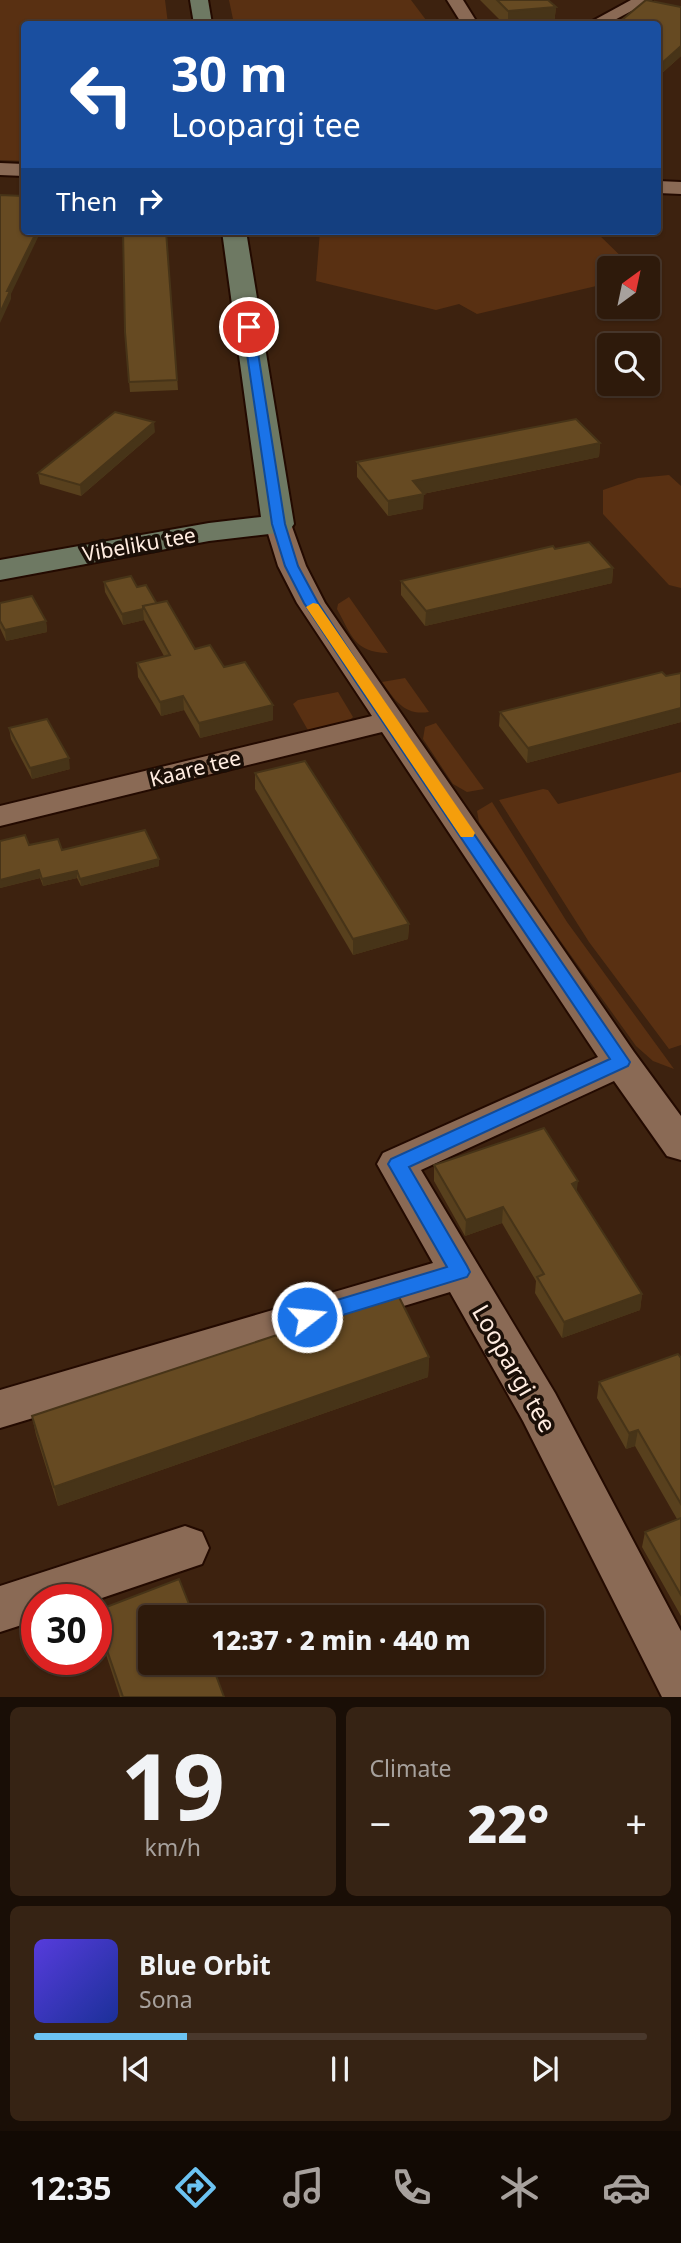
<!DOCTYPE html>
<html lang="en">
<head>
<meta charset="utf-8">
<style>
  :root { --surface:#2e1a0b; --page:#362314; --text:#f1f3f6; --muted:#a7a19d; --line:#49382c; --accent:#6cc3f2 }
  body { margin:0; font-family:"Noto Sans",sans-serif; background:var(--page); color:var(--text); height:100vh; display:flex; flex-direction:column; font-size:26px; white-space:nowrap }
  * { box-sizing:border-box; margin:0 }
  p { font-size:23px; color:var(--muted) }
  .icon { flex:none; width:38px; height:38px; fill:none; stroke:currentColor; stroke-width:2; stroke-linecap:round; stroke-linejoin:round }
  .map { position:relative; height:1697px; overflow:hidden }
  .details { display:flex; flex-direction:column; gap:10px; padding:10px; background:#190e06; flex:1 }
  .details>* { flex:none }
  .banner { position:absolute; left:21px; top:21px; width:640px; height:214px; border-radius:7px; box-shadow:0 2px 5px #0004,0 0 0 2px var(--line); background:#1a4fa0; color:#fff; overflow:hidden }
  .needle { width:46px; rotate:33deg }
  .fabs { position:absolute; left:597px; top:256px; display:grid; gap:14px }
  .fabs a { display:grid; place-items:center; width:63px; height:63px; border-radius:7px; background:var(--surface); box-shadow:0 2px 5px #0004,0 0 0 2px var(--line); font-size:35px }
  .speed { position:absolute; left:21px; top:1584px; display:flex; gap:14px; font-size:35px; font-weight:700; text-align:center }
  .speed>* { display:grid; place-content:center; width:91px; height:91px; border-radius:50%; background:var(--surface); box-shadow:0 2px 5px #0004,0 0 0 2px var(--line); line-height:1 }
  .speed .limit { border:10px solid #d22; background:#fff; color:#111 }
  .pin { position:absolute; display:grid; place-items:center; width:60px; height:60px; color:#fff; margin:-30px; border:4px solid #fff; border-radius:50%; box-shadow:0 2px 7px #0007 }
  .me { position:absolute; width:77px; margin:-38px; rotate:74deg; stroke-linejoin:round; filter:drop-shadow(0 0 5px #0008) }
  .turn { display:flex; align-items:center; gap:24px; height:147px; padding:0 35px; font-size:32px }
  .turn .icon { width:91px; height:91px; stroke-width:2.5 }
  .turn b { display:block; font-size:49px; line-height:60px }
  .then { display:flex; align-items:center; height:66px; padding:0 35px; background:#0003; gap:14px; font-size:26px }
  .big { font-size:52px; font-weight:800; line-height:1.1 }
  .details .card { flex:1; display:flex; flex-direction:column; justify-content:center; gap:10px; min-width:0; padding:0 24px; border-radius:10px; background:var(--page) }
  .details .dial { align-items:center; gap:0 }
  .dial b { font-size:91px; line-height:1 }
  .song { display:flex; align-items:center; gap:21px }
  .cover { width:84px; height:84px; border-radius:10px; background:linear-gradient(135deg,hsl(250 70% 55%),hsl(230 70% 35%)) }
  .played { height:7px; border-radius:4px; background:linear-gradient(90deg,var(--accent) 25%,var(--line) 25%) }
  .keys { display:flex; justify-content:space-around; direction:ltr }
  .heat { display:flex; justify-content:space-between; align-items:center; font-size:38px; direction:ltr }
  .details .tiles { flex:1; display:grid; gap:10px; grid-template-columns:1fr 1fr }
  .card:last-child { grid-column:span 2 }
  .trip { position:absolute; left:138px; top:1605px; width:406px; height:70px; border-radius:7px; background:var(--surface); box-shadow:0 2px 5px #0004,0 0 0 2px var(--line); font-weight:800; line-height:70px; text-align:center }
  .dock { display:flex; height:112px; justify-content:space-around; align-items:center; background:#120a04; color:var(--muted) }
  .dock .icon { width:49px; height:49px }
  .dock .current { color:var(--accent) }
  .dock b { font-size:32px; color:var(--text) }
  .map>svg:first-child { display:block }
</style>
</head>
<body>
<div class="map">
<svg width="681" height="1697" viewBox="0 0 681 1697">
  <rect width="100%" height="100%" fill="#3d220f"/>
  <!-- green -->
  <g fill="#593012">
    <path d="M 0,0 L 165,0 L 168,24 L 24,24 L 24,161 L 0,160 Z"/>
    <path d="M 229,0 L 411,0 L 429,24 L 234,24 Z"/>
    <path d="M 320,231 L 595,231 L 633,268 L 609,268 L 609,283 L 477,314 L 459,304 L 436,310 L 316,281 Z"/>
    <path d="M 669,475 L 681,486 L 681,588 L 669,585 L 603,514 L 603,490 L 638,478 Z"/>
    <path d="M 349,597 L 388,653 C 354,652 352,636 337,609 L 338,604 Z"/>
    <path d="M 405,678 L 429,712 C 404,716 395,700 382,682 Z"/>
    <path d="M 338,692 L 353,717 L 348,722 L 309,732 L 293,704 L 298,700 Z"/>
    <path d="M 436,723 L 484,789 L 467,792 L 453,784 L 423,739 L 425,727 Z"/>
    <path d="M 681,772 L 681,1045 L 669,1049 L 589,942 L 499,800 L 543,789 L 548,790 L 558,804 Z"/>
    <path d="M 492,802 L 567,922 L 674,1069 L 653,1061 L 636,1046 L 557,936 L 479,822 L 477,811 Z"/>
  </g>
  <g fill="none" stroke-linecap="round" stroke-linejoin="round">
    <defs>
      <g id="street">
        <path d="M 447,0 L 463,0 L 478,24 L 462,24 Z"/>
        <path d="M 631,0 L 652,0 L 607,24 L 587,24 Z"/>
        <path d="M 0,163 L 24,164 L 24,176 L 0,175 Z"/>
        <path d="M 658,181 L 681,182 L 681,194 L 658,193 Z"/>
        <path d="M 278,516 L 287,518 L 291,524 L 306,566 L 325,603 L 634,1052 L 681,1116 L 681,1160 L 667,1156 L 614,1081 L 421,1170 L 555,1393 L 681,1631 L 681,1697 L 662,1697 L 523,1421 L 450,1292 L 0,1428 L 0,1390 L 433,1263 L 377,1164 L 383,1153 L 598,1057 L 382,732 L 0,826 L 0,806 L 372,716 L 297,603 L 278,566 L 265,524 L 269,518 Z"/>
        <path d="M 185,1526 L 202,1532 L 209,1548 L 202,1564 L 96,1600 L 37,1600 L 37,1620 L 0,1632 L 0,1586 Z"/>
      </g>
      <g id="secondary">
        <path d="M 190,0 L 208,0 L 212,24 L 194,24 Z"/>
        <path d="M 222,231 L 246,231 L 294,524 L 289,531 L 278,533 L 209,541 L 0,580 L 0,560 L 209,523 L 261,517 Z"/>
      </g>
    </defs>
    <!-- street casing -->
    <use href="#street" stroke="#230a00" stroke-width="4"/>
    <!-- secondary casing -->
    <use href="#secondary" stroke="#230a00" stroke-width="4"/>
    <!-- street -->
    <use href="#street" fill="#8a6a55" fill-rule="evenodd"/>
    <!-- secondary -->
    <use href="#secondary" fill="#6e7963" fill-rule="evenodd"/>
  </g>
  <!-- wall -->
  <g fill="#58401d">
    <path d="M 480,0 L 548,0 L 556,7 L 554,24 L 504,24 Z"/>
    <path d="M 658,24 L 681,56 L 661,74 L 658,74 Z"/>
    <path d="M 166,231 L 178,390 L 130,392 L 125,332 Z"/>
    <path d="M 155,432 L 81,496 L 40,484 L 38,473 Z"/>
    <path d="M 600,443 L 599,457 L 423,494 L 423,509 L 388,516 L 357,477 L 357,462 Z"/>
    <path d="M 555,549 L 613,568 L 612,583 L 425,626 L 401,595 L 401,581 Z"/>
    <path d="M 104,582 L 137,587 L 157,604 L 195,649 L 224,667 L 273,705 L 273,720 L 200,738 L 184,710 L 161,716 L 138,677 L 137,663 L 164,656 L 144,620 L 123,625 L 105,592 Z"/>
    <path d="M 0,603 L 46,621 L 47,632 L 6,641 L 0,628 Z"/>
    <path d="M 681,673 L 681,722 L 527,763 L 499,726 L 500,712 Z"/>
    <path d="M 9,728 L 70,769 L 32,779 L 11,739 Z"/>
    <path d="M 255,773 L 409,924 L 408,939 L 353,955 L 255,789 Z"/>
    <path d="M 0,841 L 62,850 L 159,866 L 81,886 L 77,878 L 43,886 L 40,878 L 0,888 Z"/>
    <path d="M 434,1165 L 577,1192 L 642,1294 L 640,1310 L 562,1338 L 535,1293 L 536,1281 L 502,1223 L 465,1236 L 434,1181 Z"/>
    <path d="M 429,1357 L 428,1377 L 58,1506 L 36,1435 L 32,1416 Z"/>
    <path d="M 681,1358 L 681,1616 L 642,1547 L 645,1532 L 677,1519 L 635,1446 L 626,1449 L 597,1398 L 599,1382 Z"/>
    <path d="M 96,1611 L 224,1697 L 120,1697 L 97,1627 Z"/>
  </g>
  <!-- shaded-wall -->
  <g fill="#473418">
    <path d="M 556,7 L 554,24 L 508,24 L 508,11 Z"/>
    <path d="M 681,46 L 681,56 L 661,74 L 662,63 Z"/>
    <path d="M 37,231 L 41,231 L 11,294 L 11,299 L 0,323 L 0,313 L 7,291 Z"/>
    <path d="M 154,422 L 155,432 L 81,496 L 80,485 Z"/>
    <path d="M 600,443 L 599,457 L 413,496 L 413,481 Z"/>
    <path d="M 424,494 L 423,509 L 388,516 L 388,501 Z"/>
    <path d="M 613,568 L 612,583 L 425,626 L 426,611 Z"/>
    <path d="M 143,609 L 144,620 L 123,625 L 122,614 Z"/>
    <path d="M 46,621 L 47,632 L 6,641 L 5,630 Z"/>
    <path d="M 183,696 L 184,710 L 161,716 L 160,702 Z"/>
    <path d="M 273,705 L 273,720 L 200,738 L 199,723 Z"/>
    <path d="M 681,708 L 681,722 L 527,763 L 528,748 Z"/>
    <path d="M 69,758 L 70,769 L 32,779 L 30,768 Z"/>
    <path d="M 159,859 L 159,866 L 81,886 L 80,879 Z"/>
    <path d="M 39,870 L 40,878 L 0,888 L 0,880 Z"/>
    <path d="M 77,871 L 77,878 L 43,886 L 42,879 Z"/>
    <path d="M 409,924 L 408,939 L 353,955 L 353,939 Z"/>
    <path d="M 578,1181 L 576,1197 L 572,1184 Z"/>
    <path d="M 503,1207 L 502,1223 L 465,1236 L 466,1220 Z"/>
    <path d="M 642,1294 L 640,1310 L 562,1338 L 564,1322 Z"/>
    <path d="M 429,1357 L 428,1377 L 58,1506 L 54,1487 Z"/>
    <path d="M 638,1430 L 635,1446 L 626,1449 L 629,1433 Z"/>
  </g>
  <!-- building -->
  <g fill="#664a22" stroke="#473418" stroke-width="2">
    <path d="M 497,0 L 548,0 L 556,7 L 508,11 Z"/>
    <path d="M 646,0 L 681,7 L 681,46 L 662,63 L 658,62 L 658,24 L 617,24 Z"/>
    <path d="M 0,195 L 24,196 L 24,231 L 37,231 L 7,291 L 10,291 L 0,313 Z"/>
    <path d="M 123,231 L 166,231 L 177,380 L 129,382 L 125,332 Z"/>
    <path d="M 115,412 L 154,422 L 80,485 L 38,473 Z"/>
    <path d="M 576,419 L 600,443 L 413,481 L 424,494 L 388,501 L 357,462 Z"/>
    <path d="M 589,542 L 613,568 L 426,611 L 401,581 L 553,546 L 555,549 Z"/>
    <path d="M 131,576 L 137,587 L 146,585 L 157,604 L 143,606 L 143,609 L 122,614 L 104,582 Z"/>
    <path d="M 32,596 L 46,621 L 5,630 L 0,621 L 0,603 Z"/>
    <path d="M 167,601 L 195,649 L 210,645 L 224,667 L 245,662 L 273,705 L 199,723 L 183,696 L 160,702 L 137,663 L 170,655 L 143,606 Z"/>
    <path d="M 662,672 L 666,676 L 681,673 L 681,708 L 528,748 L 500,712 Z"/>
    <path d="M 47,719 L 69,758 L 30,768 L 9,728 Z"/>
    <path d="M 305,761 L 409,924 L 353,939 L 255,773 Z"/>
    <path d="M 145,830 L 159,859 L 80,879 L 77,871 L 42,879 L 39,870 L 0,880 L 0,841 L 25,835 L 29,845 L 58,839 L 62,850 Z"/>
    <path d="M 544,1128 L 578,1181 L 572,1184 L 642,1294 L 564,1322 L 537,1277 L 544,1274 L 503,1207 L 466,1220 L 434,1165 Z"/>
    <path d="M 398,1295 L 429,1357 L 54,1487 L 32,1416 Z"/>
    <path d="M 678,1354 L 681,1358 L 681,1504 L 638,1430 L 629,1433 L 599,1382 Z"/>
    <path d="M 681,1518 L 681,1595 L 645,1532 Z"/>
    <path d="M 179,1579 L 194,1617 L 150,1617 L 150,1662 L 211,1662 L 224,1697 L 123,1697 L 96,1618 L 96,1611 Z"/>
  </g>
  <!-- route -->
  <path fill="#1a73e8" stroke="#114b97" stroke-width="2" d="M 249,324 L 254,327 L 285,524 L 298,566 L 318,603 L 370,682 L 630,1062 L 628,1066 L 409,1167 L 467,1266 L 470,1272 L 467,1277 L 307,1326 L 300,1323 L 297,1317 L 300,1311 L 447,1267 L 388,1164 L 391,1159 L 610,1059 L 356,682 L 304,603 L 285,566 L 272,524 L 243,327 Z"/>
  <!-- slow -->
  <path fill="#f59e0b" d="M 313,603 L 318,604 L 473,830 L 475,833 L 473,837 L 461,837 L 306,607 Z"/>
  <g text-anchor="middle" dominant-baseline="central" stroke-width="7" stroke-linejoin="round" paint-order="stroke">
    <!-- street labels -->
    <g font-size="21" fill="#ffece0" stroke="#1b0f07">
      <text transform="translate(139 544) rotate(-10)">Vibeliku tee</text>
      <text transform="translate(195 768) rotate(-14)">Kaare tee</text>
    </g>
    <!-- near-street labels -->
    <g font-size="24" fill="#ffece0" stroke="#1b0f07">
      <text transform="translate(515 1368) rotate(60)">Loopargi tee</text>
    </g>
  </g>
</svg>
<div class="fabs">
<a><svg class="needle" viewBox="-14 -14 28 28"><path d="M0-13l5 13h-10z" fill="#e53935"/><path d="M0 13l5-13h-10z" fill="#a7a19d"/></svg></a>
<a><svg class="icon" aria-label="search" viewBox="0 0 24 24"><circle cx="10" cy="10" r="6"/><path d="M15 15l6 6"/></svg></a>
</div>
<div class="speed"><div class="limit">30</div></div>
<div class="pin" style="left:249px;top:327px;background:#d93025"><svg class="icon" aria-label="arrive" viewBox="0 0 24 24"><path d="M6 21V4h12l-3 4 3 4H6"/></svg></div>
<svg class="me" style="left:307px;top:1317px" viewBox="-20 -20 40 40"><circle r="17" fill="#1a73e8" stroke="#fff" stroke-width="3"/><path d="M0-11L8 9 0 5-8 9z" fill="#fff"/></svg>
<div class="trip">12:37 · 2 min · 440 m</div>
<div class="banner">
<div class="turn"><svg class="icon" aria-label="left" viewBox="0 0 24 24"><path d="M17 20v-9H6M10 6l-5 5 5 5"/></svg><div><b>30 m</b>Loopargi tee</div></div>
<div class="then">Then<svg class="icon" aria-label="right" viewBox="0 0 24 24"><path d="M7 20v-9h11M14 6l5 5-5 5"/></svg></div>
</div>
</div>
<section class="details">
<div class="tiles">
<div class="card dial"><b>19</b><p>km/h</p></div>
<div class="card"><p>Climate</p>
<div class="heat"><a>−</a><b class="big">22°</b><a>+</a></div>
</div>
<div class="card">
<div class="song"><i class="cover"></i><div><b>Blue Orbit</b><p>Sona</p></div></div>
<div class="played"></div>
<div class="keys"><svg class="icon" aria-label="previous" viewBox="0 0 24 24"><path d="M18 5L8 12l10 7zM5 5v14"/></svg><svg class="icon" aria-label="pause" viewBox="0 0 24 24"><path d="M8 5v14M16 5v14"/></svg><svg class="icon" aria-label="next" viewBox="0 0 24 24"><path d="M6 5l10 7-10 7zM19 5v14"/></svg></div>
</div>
</div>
</section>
<nav class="dock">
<b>12:35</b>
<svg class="icon current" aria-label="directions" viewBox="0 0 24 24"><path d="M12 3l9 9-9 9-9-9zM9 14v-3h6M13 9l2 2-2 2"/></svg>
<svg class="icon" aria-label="music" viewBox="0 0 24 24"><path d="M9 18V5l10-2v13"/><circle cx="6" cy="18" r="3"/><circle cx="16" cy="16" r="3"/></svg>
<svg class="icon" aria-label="phone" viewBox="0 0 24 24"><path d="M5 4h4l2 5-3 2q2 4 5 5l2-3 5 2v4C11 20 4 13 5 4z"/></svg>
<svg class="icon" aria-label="climate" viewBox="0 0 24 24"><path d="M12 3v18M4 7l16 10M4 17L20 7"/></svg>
<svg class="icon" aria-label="car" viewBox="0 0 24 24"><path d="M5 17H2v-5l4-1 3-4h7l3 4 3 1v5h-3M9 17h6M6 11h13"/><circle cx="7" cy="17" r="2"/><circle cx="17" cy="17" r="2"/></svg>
</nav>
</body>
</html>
